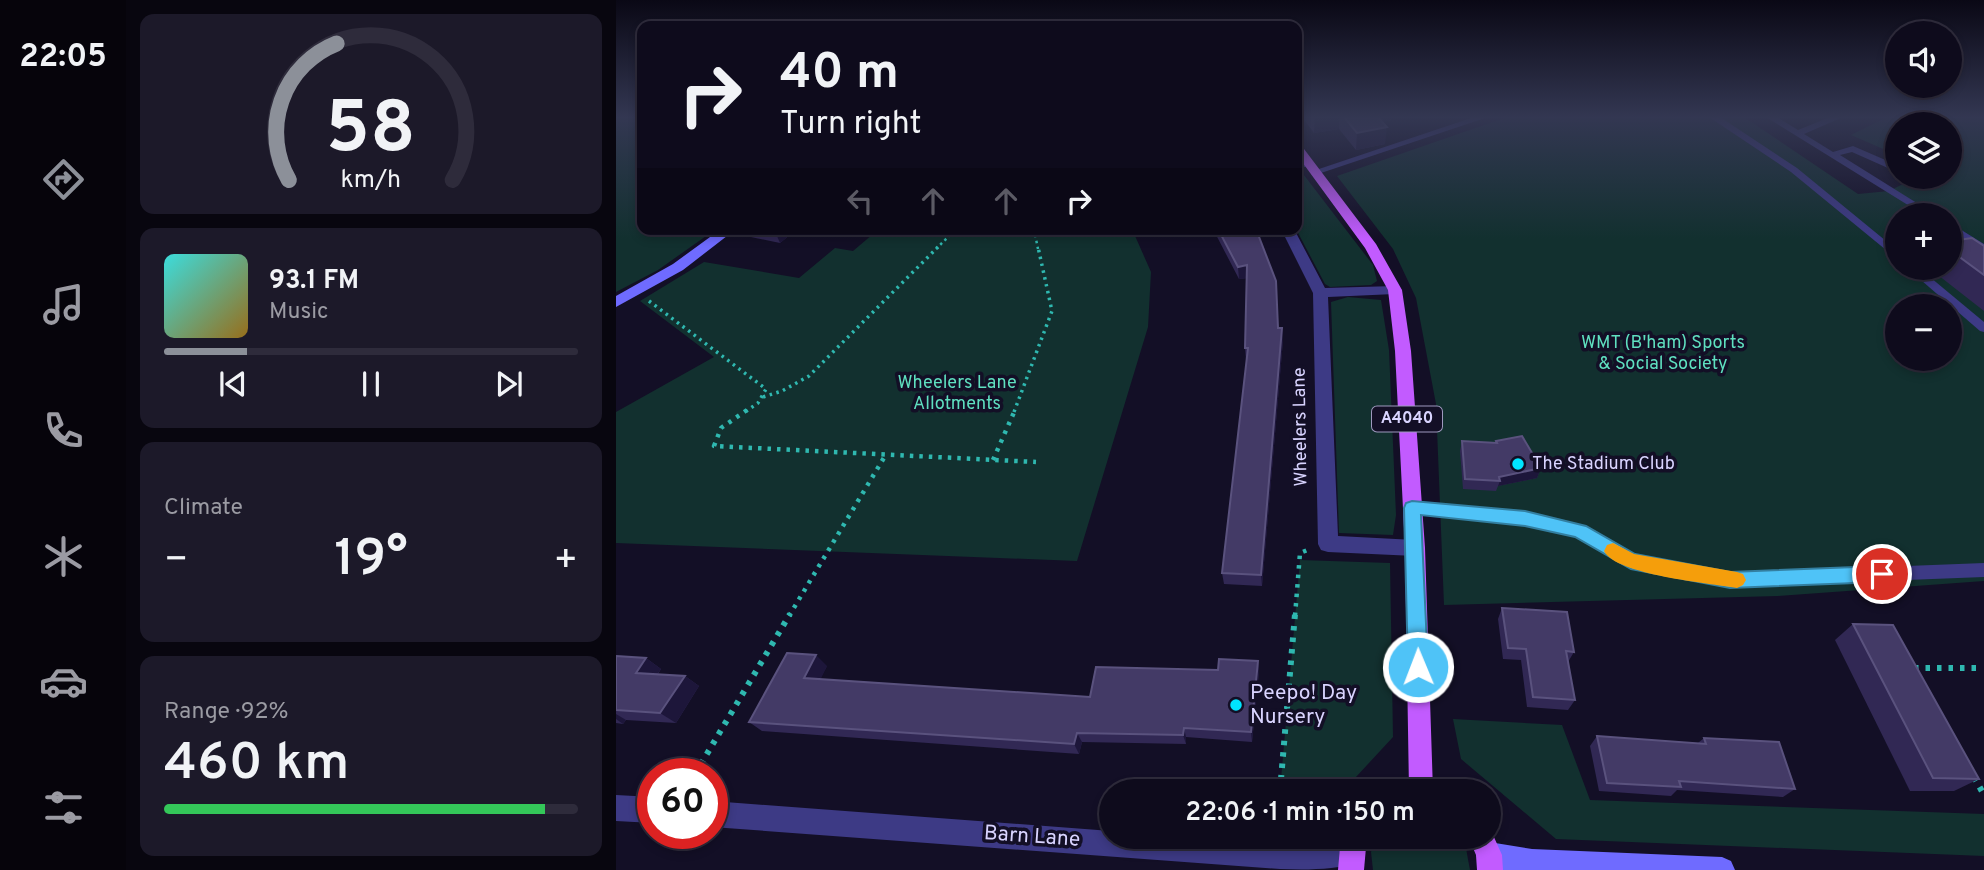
<!DOCTYPE html>
<html lang="en">
<head>
<meta charset="utf-8">
<style>
  :root { --surface:#0e0b1c; --page:#1c1929; --text:#f1f3f6; --muted:#9b9ba3; --line:#2e2b3b; --accent:#8c9099 }
  body { margin:0; font-family:Overpass,sans-serif; background:var(--page); color:var(--text); height:100vh; display:flex; flex-direction:column; font-size:26px; white-space:nowrap }
  * { box-sizing:border-box; margin:0 }
  p { font-size:23px; color:var(--muted) }
  .icon { flex:none; width:38px; height:38px; fill:none; stroke:currentColor; stroke-width:2; stroke-linecap:round; stroke-linejoin:round }
  .map { position:relative; flex:1; overflow:hidden }
  .panel { display:flex; flex-direction:column; gap:14px; padding:14px; background:#08060f; width:490px }
  .panel>* { flex:none }
  .guide { position:absolute; left:21px; top:21px; width:665px; height:214px; border-radius:14px; box-shadow:0 4px 10px #0003,0 0 0 2px var(--line); background:#0e0b1c; color:var(--text); overflow:hidden }
  .controls { position:absolute; left:1269px; top:21px; display:grid; gap:14px }
  .controls a { display:grid; place-items:center; width:77px; height:77px; border-radius:50%; background:var(--surface); box-shadow:0 4px 10px #0003,0 0 0 2px var(--line); font-size:35px }
  .speed { position:absolute; left:21px; top:758px; display:flex; gap:14px; font-size:35px; font-weight:700; text-align:center }
  .speed>* { display:grid; place-content:center; width:91px; height:91px; border-radius:50%; background:var(--surface); box-shadow:0 4px 10px #0003,0 0 0 2px var(--line); line-height:1 }
  .speed .limit { border:10px solid #d22; background:#fff; color:#111 }
  .pin { position:absolute; display:grid; place-items:center; width:60px; height:60px; color:#fff; margin:-30px; border:4px solid #fff; border-radius:50%; box-shadow:0 2px 7px #0007 }
  .me { position:absolute; width:77px; margin:-38px; rotate:359deg; stroke-linejoin:round; filter:drop-shadow(0 0 5px #0008) }
  .turn { display:flex; align-items:center; gap:24px; height:147px; padding:0 28px; font-size:32px }
  .turn .icon { width:91px; height:91px; stroke-width:2.5 }
  .turn b { display:block; font-size:49px; line-height:60px }
  .lanes { display:flex; align-items:center; height:66px; padding:0 28px; background:#0003; justify-content:center; gap:35px; direction:ltr }
  .lanes .off { opacity:.35 }
  .big { font-size:52px; font-weight:600; line-height:1.1 }
  .panel .tile { flex:1; display:flex; flex-direction:column; justify-content:center; gap:10px; min-width:0; padding:0 24px; border-radius:14px; background:var(--page) }
  .panel .dial { align-items:center; gap:0 }
  .dial svg { height:182px; overflow:visible; fill:none; stroke:var(--line); stroke-width:7; stroke-linecap:round; text-anchor:middle }
  .dial text { fill:var(--text); stroke:none }
  .song { display:flex; align-items:center; gap:21px }
  .cover { width:84px; height:84px; border-radius:10px; background:linear-gradient(135deg,hsl(180 70% 55%),hsl(40 70% 35%)) }
  .played { height:7px; border-radius:4px; background:linear-gradient(90deg,var(--accent) 20%,var(--line) 20%) }
  .keys { display:flex; justify-content:space-around; direction:ltr }
  .heat { display:flex; justify-content:space-between; align-items:center; font-size:38px; direction:ltr }
  .charge { height:10px; border-radius:5px; background:linear-gradient(90deg,#34c759 92%,var(--line) 0) }
  .trip { position:absolute; left:483px; top:779px; width:402px; height:70px; border-radius:35px; background:var(--surface); box-shadow:0 4px 10px #0003,0 0 0 2px var(--line); font-weight:600; line-height:70px; text-align:center }
  main { display:flex; flex:1; min-height:0 }
  .dock { display:flex; flex-direction:column; width:126px; justify-content:space-around; align-items:center; background:#06040b; color:var(--muted) }
  .dock .icon { width:49px; height:49px }
  .dock .current { color:var(--accent) }
  .dock b { font-size:32px; color:var(--text) }
  .map>svg:first-child { display:block }
</style>
</head>
<body>
<main>
<nav class="dock">
<b>22:05</b>
<svg class="icon current" aria-label="directions" viewBox="0 0 24 24"><path d="M12 3l9 9-9 9-9-9zM9 14v-3h6M13 9l2 2-2 2"/></svg>
<svg class="icon" aria-label="music" viewBox="0 0 24 24"><path d="M9 18V5l10-2v13"/><circle cx="6" cy="18" r="3"/><circle cx="16" cy="16" r="3"/></svg>
<svg class="icon" aria-label="phone" viewBox="0 0 24 24"><path d="M5 4h4l2 5-3 2q2 4 5 5l2-3 5 2v4C11 20 4 13 5 4z"/></svg>
<svg class="icon" aria-label="climate" viewBox="0 0 24 24"><path d="M12 3v18M4 7l16 10M4 17L20 7"/></svg>
<svg class="icon" aria-label="car" viewBox="0 0 24 24"><path d="M5 17H2v-5l4-1 3-4h7l3 4 3 1v5h-3M9 17h6M6 11h13"/><circle cx="7" cy="17" r="2"/><circle cx="17" cy="17" r="2"/></svg>
<svg class="icon" aria-label="filters" viewBox="0 0 24 24"><path d="M4 7h16M4 17h16"/><circle cx="9" cy="7" r="2"/><circle cx="15" cy="17" r="2"/></svg>
</nav>
<section class="panel">
<div class="tile dial"><svg viewBox="0 0 100 80">
<path d="M14 69A42 42 0 1 1 86 69"/>
<path d="M14 69A42 42 0 0 1 35 9" stroke="#8c9099"/>
<text x="50" y="56" font-size="32" font-weight="700">58</text>
<text x="50" y="72" font-size="11">km/h</text>
</svg></div>
<div class="tile">
<div class="song"><i class="cover"></i><div><b>93.1 FM</b><p>Music</p></div></div>
<div class="played"></div>
<div class="keys"><svg class="icon" aria-label="previous" viewBox="0 0 24 24"><path d="M18 5L8 12l10 7zM5 5v14"/></svg><svg class="icon" aria-label="pause" viewBox="0 0 24 24"><path d="M8 5v14M16 5v14"/></svg><svg class="icon" aria-label="next" viewBox="0 0 24 24"><path d="M6 5l10 7-10 7zM19 5v14"/></svg></div>
</div>
<div class="tile"><p>Climate</p>
<div class="heat"><a>−</a><b class="big">19°</b><a>+</a></div>
</div>
<div class="tile"><p>Range · 92%</p><b class="big">460 km</b><div class="charge"></div></div>
</section>
<div class="map">
<svg width="1368" height="870" viewBox="0 0 1368 870">
  <rect width="100%" height="100%" fill="#130f26"/>
  <!-- green -->
  <g fill="#12302f" fill-rule="evenodd">
    <path d="M 0,117 L 26,117 L 26,229 L 100,229 L 42,270 L 0,292 Z"/>
    <path d="M 891,117 L 1128,117 L 1242,194 L 1273,191 L 1301,177 L 1334,177 L 1334,124 L 1281,124 L 1281,155 L 1235,135 L 1271,117 L 1368,117 L 1368,581 L 1162,596 L 828,605 L 820,404 L 800,298 L 777,249 L 721,176 ZM 1281,215 L 1334,215 L 1334,268 L 1281,268 ZM 1281,306 L 1334,306 L 1334,359 L 1281,359 Z"/>
    <path d="M 681,166 L 757,265 L 761,281 L 755,285 L 714,287 L 709,284 L 680,229 Z"/>
    <path d="M 263,229 L 516,229 L 535,272 L 532,327 L 461,561 L 0,543 L 0,412 L 98,357 L 24,301 L 88,262 L 183,278 L 219,248 L 237,251 Z"/>
    <path d="M 732,297 L 765,300 L 773,350 L 780,515 L 777,535 L 723,533 L 715,302 Z"/>
    <path d="M 684,560 L 774,563 L 777,737 L 727,791 L 664,791 Z"/>
    <path d="M 837,719 L 946,725 L 974,800 L 1368,814 L 1368,856 L 940,839 L 845,759 Z"/>
    <path d="M 760,836 L 845,837 L 849,843 L 854,870 L 757,870 L 755,852 Z"/>
  </g>
  <g fill="none" stroke-linecap="round" stroke-linejoin="round">
    <!-- path-far3 -->
    <g stroke="#2fb8b0" stroke-width="2.5" stroke-dasharray="2.5 3.5" stroke-linecap="butt">
      <path d="M 418,229 L 422,249"/>
      <path d="M 320,249 L 340,229"/>
    </g>
    <!-- path-far2 -->
    <g stroke="#2fb8b0" stroke-width="3.5" stroke-dasharray="2.5 4.5" stroke-linecap="butt">
      <path d="M 33,301 L 150,389 L 142,403 L 129,412"/>
      <path d="M 147,397 L 166,391 L 193,376 L 322,247"/>
      <path d="M 398,412 L 436,311 L 422,247"/>
    </g>
    <!-- path-far1 -->
    <g stroke="#2fb8b0" stroke-width="4.5" stroke-dasharray="3.5 6" stroke-linecap="butt">
      <path d="M 131,410 L 105,428 L 98,446 L 420,462"/>
      <path d="M 377,460 L 399,410"/>
      <path d="M 173,616 L 269,456"/>
      <path d="M 679,616 L 684,553 L 694,549"/>
    </g>
    <!-- path -->
    <g stroke="#2fb8b0" stroke-width="6" stroke-dasharray="4.5 7" stroke-linecap="butt">
      <path d="M 1298,668 L 1361,668"/>
      <path d="M 79,774 L 174,614"/>
      <path d="M 1358,777 L 1368,795"/>
      <path d="M 664,791 L 679,614"/>
    </g>
    <!-- lane -->
    <g fill="#3d3a85" fill-rule="evenodd">
      <path d="M 858,117 L 872,117 L 702,174 L 694,172 Z"/>
      <path d="M 1093,117 L 1104,117 L 1181,168 L 1281,250 L 1281,259 L 1175,172 Z"/>
      <path d="M 1150,117 L 1161,117 L 1182,130 L 1214,117 L 1227,117 L 1188,134 L 1217,152 L 1237,146 L 1281,165 L 1281,172 L 1236,152 L 1224,155 L 1320,215 L 1308,215 Z"/>
      <path d="M 693,160 L 698,163 L 696,165 L 681,169 L 681,163 Z"/>
      <path d="M 1334,223 L 1368,244 L 1368,252 L 1334,230 Z"/>
      <path d="M 1291,268 L 1303,268 L 1368,322 L 1368,332 L 1364,331 Z"/>
      <path d="M 796,501 L 909,513 L 964,525 L 1018,555 L 1114,573 L 1368,563 L 1368,577 L 1114,587 L 1015,568 L 960,537 L 909,525 L 796,513 L 791,511 L 788,507 L 791,503 Z"/>
    </g>
    <!-- street -->
    <g fill="#3d3a85" fill-rule="evenodd">
      <path d="M 665,229 L 678,229 L 709,288 L 779,286 L 786,290 L 779,294 L 712,297 L 722,536 L 799,540 L 806,542 L 809,548 L 806,554 L 799,556 L 712,552 L 705,550 L 702,544 L 697,293 Z"/>
      <path d="M 0,795 L 37,797 L 37,823 L 0,821 Z"/>
      <path d="M 96,801 L 495,831 L 495,836 L 577,836 L 707,844 L 735,840 L 744,844 L 748,853 L 744,862 C 719,870 691,870 664,869 L 96,827 Z"/>
    </g>
    <!-- secondary -->
    <g fill="#6f6bff" fill-rule="evenodd">
      <path d="M 105,229 L 120,229 L 67,270 L 0,307 L 0,296 L 57,264 Z"/>
      <path d="M 873,842 L 916,849 L 1106,857 L 1115,861 L 1119,870 L 884,870 L 864,864 L 860,855 L 864,846 Z"/>
    </g>
    <!-- primary -->
    <g fill="#c25bff" fill-rule="evenodd">
      <path d="M 681,144 L 685,145 L 760,244 L 786,290 L 795,351 L 809,548 L 817,791 L 793,790 L 789,548 L 779,351 L 772,290 L 749,248 L 681,155 Z"/>
      <path d="M 873,826 L 886,855 L 887,870 L 861,870 L 860,855 L 852,836 L 873,836 Z"/>
      <path d="M 725,836 L 751,836 L 748,870 L 722,870 Z"/>
    </g>
  </g>
  <!-- wall -->
  <g fill="#312854">
    <path d="M 686,117 L 776,117 L 776,120 L 766,122 L 769,144 L 740,150 L 723,129 L 698,133 Z"/>
    <path d="M 128,229 L 181,229 L 164,243 L 130,236 L 126,230 Z"/>
    <path d="M 597,229 L 640,229 L 662,328 L 667,340 L 646,586 L 608,584 L 606,573 L 631,360 L 630,360 L 629,348 L 631,278 L 623,279 Z"/>
    <path d="M 1334,241 L 1368,246 L 1368,311 L 1313,268 L 1334,268 Z"/>
    <path d="M 846,441 L 879,443 L 880,441 L 925,468 L 921,478 L 882,486 L 880,491 L 847,489 L 844,451 Z"/>
    <path d="M 886,608 L 958,652 L 952,662 L 959,700 L 952,710 L 911,707 L 905,660 L 887,659 L 882,619 Z"/>
    <path d="M 1237,624 L 1363,779 L 1338,791 L 1294,791 L 1219,640 Z"/>
    <path d="M 0,656 L 30,658 L 45,669 L 42,674 L 69,676 L 83,686 L 60,723 L 10,720 L 7,724 L 0,723 Z"/>
    <path d="M 642,661 L 643,672 L 636,742 L 570,737 L 570,744 L 466,742 L 463,754 L 146,731 L 133,722 L 211,666 L 204,679 L 474,697 Z"/>
    <path d="M 981,736 L 1082,743 L 1088,738 L 1179,789 L 1167,797 L 1061,790 L 1055,796 L 983,791 L 974,746 Z"/>
  </g>
  <!-- shaded-wall -->
  <g fill="#1d163a">
    <path d="M 699,117 L 723,117 L 723,129 L 698,133 Z"/>
    <path d="M 752,117 L 776,117 L 776,120 L 751,124 Z"/>
    <path d="M 771,127 L 769,144 L 740,150 L 741,133 Z"/>
    <path d="M 170,229 L 181,229 L 164,243 L 161,236 Z"/>
    <path d="M 631,265 L 632,278 L 623,279 L 622,267 Z"/>
    <path d="M 666,328 L 667,340 L 646,586 L 645,575 Z"/>
    <path d="M 925,468 L 921,478 L 882,486 L 884,481 L 883,477 Z"/>
    <path d="M 200,655 L 211,666 L 200,689 L 188,678 Z"/>
    <path d="M 30,658 L 45,669 L 35,683 L 20,673 Z"/>
    <path d="M 642,661 L 643,672 L 636,742 L 635,732 Z"/>
    <path d="M 69,676 L 83,686 L 60,723 L 44,713 Z"/>
    <path d="M 0,714 L 10,720 L 7,724 L 0,719 Z"/>
    <path d="M 568,728 L 570,737 L 570,744 L 567,735 Z"/>
    <path d="M 461,733 L 466,742 L 463,754 L 458,744 Z"/>
  </g>
  <!-- building -->
  <g fill="#433a66" stroke="#5a527e" stroke-width="2">
    <path d="M 728,117 L 762,117 L 771,127 L 741,133 Z"/>
    <path d="M 128,229 L 170,229 L 161,236 L 126,230 Z"/>
    <path d="M 602,229 L 640,229 L 660,281 L 662,328 L 666,328 L 645,575 L 606,573 L 632,348 L 629,348 L 631,265 L 622,267 Z"/>
    <path d="M 1356,238 L 1368,246 L 1368,275 L 1334,250 L 1334,241 Z"/>
    <path d="M 906,436 L 925,468 L 883,477 L 884,481 L 849,479 L 846,441 L 881,443 L 880,441 Z"/>
    <path d="M 886,608 L 951,612 L 958,652 L 950,651 L 959,700 L 917,697 L 910,649 L 892,648 Z"/>
    <path d="M 1237,624 L 1277,625 L 1363,779 L 1317,778 Z"/>
    <path d="M 171,653 L 200,655 L 188,678 L 474,697 L 480,667 L 602,670 L 603,659 L 642,661 L 635,732 L 568,728 L 567,735 L 461,733 L 458,744 L 133,722 Z"/>
    <path d="M 0,656 L 30,658 L 20,673 L 69,676 L 44,713 L 0,710 Z"/>
    <path d="M 981,736 L 1090,744 L 1088,738 L 1163,742 L 1179,789 L 1063,781 L 1065,787 L 991,783 Z"/>
  </g>
  <!-- sky -->
  <linearGradient id="sky" x2="0" y2="1"><stop stop-color="#0a0815"/><stop offset="0.49" stop-color="#333752"/><stop offset="1" stop-color="#333752" stop-opacity="0"/></linearGradient>
  <rect width="1368" height="239" fill="url(#sky)"/>
  <!-- route -->
  <path fill="#4fc3f7" stroke="#337fa1" stroke-width="2" d="M 796,501 L 909,511 L 970,526 L 1019,554 L 1114,572 L 1266,566 L 1273,568 L 1276,574 L 1273,580 L 1266,582 L 1114,588 L 1015,569 L 959,537 L 909,526 L 805,515 L 812,667 L 809,674 L 802,677 L 794,674 L 792,667 L 788,508 L 790,503 Z"/>
  <!-- slow -->
  <path fill="#f59e0b" d="M 997,543 L 1018,554 L 1121,572 L 1127,574 L 1130,580 L 1127,585 L 1121,588 C 1093,583 1000,575 988,551 L 991,545 Z"/>
  <!-- markers -->
  <g fill="#00e5ff" stroke="#130f26" stroke-width="2.5">
    <circle cx="902" cy="464" r="7"/>
    <circle cx="620" cy="705" r="7"/>
  </g>
  <g text-anchor="middle" dominant-baseline="central" stroke-width="7" stroke-linejoin="round" paint-order="stroke">
    <!-- shield labels -->
    <rect fill="#130f26" stroke="#9e99be" stroke-width="2" x="756" y="406.5" width="70" height="25" rx="5"/>
    <g font-size="16" font-weight="bold" fill="#d9d4ff">
      <text x="791" y="419">A4040</text>
    </g>
    <!-- park labels -->
    <g font-size="18" fill="#5fe0c0" stroke="#130f26">
      <text x="1047" y="343">WMT (B'ham) Sports<tspan x="1047" dy="21">&amp; Social Society</tspan></text>
      <text x="341" y="383">Wheelers Lane<tspan x="341" dy="21">Allotments</tspan></text>
    </g>
    <!-- street labels -->
    <g font-size="18" fill="#d9d4ff" stroke="#130f26">
      <text transform="translate(685 427) rotate(-91)">Wheelers Lane</text>
    </g>
    <!-- poi labels -->
    <g font-size="18" fill="#d9d4ff" stroke="#130f26" text-anchor="start">
      <text x="916" y="464">The Stadium Club</text>
    </g>
    <!-- near-poi labels -->
    <g font-size="21" fill="#d9d4ff" stroke="#130f26" text-anchor="start">
      <text x="634" y="693">Peepo! Day<tspan x="634" dy="24">Nursery</tspan></text>
    </g>
    <!-- near-street labels -->
    <g font-size="21" fill="#d9d4ff" stroke="#130f26">
      <text transform="translate(416 837) rotate(4)">Barn Lane</text>
    </g>
  </g>
</svg>
<div class="controls">
<a><svg class="icon" aria-label="sound" viewBox="0 0 24 24"><path d="M4 9h4l5-4v14l-5-4H4zM17 9q2 3 0 6"/></svg></a>
<a><svg class="icon" aria-label="layers" viewBox="0 0 24 24"><path d="M12 4l9 5-9 5-9-5zM3 14l9 5 9-5"/></svg></a>
<a>+</a>
<a>−</a>
</div>
<div class="speed"><div class="limit">60</div></div>
<div class="pin" style="left:1266px;top:574px;background:#d93025"><svg class="icon" aria-label="arrive" viewBox="0 0 24 24"><path d="M6 21V4h12l-3 4 3 4H6"/></svg></div>
<svg class="me" style="left:802px;top:667px" viewBox="-20 -20 40 40"><circle r="17" fill="#4fc3f7" stroke="#fff" stroke-width="3"/><path d="M0-11L8 9 0 5-8 9z" fill="#fff"/></svg>
<div class="trip">22:06 · 1 min · 150 m</div>
<div class="guide">
<div class="turn"><svg class="icon" aria-label="right" viewBox="0 0 24 24"><path d="M7 20v-9h11M14 6l5 5-5 5"/></svg><div><b>40 m</b>Turn right</div></div>
<div class="lanes"><svg class="icon off" aria-label="left" viewBox="0 0 24 24"><path d="M17 20v-9H6M10 6l-5 5 5 5"/></svg><svg class="icon off" aria-label="ahead" viewBox="0 0 24 24"><path d="M12 20V5M6 11l6-6 6 6"/></svg><svg class="icon off" aria-label="ahead" viewBox="0 0 24 24"><path d="M12 20V5M6 11l6-6 6 6"/></svg><svg class="icon" aria-label="right" viewBox="0 0 24 24"><path d="M7 20v-9h11M14 6l5 5-5 5"/></svg></div>
</div>
</div>
</main>
</body>
</html>
